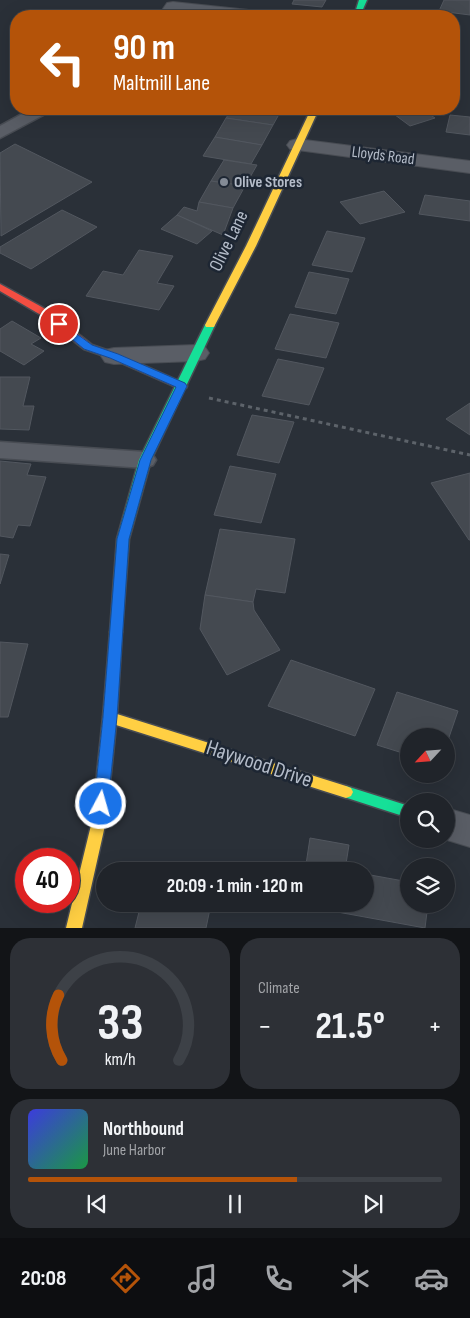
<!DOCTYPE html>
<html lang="en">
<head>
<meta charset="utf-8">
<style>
  :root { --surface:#20242a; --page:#2d3036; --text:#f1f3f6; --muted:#a2a4a8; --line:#3d4147; --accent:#b45309 }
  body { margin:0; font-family:"Sofia Sans Condensed",sans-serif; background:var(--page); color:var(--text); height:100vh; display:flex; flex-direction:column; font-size:19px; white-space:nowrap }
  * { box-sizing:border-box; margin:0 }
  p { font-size:16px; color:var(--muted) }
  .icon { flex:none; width:28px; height:28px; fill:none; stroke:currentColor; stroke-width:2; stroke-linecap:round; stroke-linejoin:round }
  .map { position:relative; height:928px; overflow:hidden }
  .side { display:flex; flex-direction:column; gap:10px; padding:10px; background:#121417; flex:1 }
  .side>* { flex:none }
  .banner { position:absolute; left:10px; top:10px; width:450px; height:105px; border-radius:20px; box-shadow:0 5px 20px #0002,0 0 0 1px var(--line); background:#b45309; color:#fff; overflow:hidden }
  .needle { width:32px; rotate:244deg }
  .tools { position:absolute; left:400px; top:728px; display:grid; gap:10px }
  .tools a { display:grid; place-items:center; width:55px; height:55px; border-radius:50%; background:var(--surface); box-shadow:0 5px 20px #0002,0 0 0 1px var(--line); font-size:25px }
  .speed { position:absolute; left:15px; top:848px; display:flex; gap:10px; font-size:25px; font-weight:700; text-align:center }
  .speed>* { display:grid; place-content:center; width:65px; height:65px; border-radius:50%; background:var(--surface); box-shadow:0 5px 20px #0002,0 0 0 1px var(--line); line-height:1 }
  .speed .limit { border:8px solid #d22; background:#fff; color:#111 }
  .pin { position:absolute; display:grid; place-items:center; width:42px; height:42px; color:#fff; margin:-21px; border:2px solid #fff; border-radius:50%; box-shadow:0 1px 5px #0007 }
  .me { position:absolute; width:55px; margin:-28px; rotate:6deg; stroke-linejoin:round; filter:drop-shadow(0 0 4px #0008) }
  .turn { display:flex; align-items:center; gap:18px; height:105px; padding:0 20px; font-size:22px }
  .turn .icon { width:65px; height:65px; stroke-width:2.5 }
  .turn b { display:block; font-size:35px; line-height:42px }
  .big { font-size:38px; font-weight:700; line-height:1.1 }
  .side .widget { flex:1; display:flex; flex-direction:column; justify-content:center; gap:8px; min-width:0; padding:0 18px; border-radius:20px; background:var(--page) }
  .side .dial { align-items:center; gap:0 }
  .dial svg { height:130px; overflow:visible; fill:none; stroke:var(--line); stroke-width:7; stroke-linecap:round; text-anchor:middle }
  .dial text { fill:var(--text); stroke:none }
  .song { display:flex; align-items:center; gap:15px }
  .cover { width:60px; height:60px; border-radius:8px; background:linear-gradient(135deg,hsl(240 70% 55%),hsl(140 70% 35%)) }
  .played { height:5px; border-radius:2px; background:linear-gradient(90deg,var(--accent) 65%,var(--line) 65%) }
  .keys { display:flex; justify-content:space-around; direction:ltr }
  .heat { display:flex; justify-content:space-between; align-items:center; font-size:28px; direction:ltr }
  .side .tiles { flex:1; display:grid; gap:10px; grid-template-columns:1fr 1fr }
  .widget:last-child { grid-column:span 2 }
  .trip { position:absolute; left:96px; top:862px; width:278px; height:50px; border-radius:25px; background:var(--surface); box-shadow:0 5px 20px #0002,0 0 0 1px var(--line); font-weight:700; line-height:50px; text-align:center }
  .tab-bar { display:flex; height:80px; justify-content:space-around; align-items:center; background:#0d0e11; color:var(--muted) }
  .tab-bar .icon { width:35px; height:35px }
  .tab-bar .selected { color:var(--accent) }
  .tab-bar b { font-size:22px; color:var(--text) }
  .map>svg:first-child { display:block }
</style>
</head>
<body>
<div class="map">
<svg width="470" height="928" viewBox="0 0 470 928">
  <rect width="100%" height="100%" fill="#2a3038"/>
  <!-- building -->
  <g fill="#444950" stroke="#52575f">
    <path d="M 294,0 L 326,0 L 322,7 L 292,4 Z"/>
    <path d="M 444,0 L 470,0 L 470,15 L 439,11 Z"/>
    <path d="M 415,12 L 444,16 L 413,16 Z"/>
    <path d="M 218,109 L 282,109 L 273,125 L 226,118 L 231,111 Z"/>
    <path d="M 387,109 L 422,109 L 435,118 L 410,126 Z"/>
    <path d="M 450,115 L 470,117 L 470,135 L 446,132 Z"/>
    <path d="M 226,118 L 273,125 L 262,145 L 215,137 Z"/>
    <path d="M 215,137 L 262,145 L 251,164 L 203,156 Z"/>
    <path d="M 15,144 L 92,182 L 1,236 L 0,153 Z"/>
    <path d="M 224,160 L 257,165 L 245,186 L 211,181 Z"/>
    <path d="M 211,181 L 245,186 L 233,208 L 199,202 Z"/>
    <path d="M 384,191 L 405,212 L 360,224 L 340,202 Z"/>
    <path d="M 425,195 L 470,201 L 470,221 L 419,214 Z"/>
    <path d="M 199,202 L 233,208 L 223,235 L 177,215 L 184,207 L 197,211 Z"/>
    <path d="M 62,210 L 97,227 L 31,269 L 0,253 L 0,247 Z"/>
    <path d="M 177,215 L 212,231 L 197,244 L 161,229 Z"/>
    <path d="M 327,231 L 365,238 L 352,272 L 312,265 Z"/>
    <path d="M 139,250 L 173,256 L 157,283 L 174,286 L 159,310 L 86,296 L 103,271 L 123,275 Z"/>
    <path d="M 309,272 L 349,279 L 336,314 L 295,307 Z"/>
    <path d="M 290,314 L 339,323 L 326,358 L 275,349 Z"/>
    <path d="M 12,321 L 41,338 L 31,344 L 44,351 L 24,365 L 0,351 L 0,329 Z"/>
    <path d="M 278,359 L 324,368 L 309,405 L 262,396 Z"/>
    <path d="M 0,377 L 30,377 L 23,406 L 34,406 L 29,430 L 0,429 Z"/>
    <path d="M 470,403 L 470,435 L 446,419 Z"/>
    <path d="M 252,415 L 294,422 L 279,463 L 237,455 Z"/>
    <path d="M 0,461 L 31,464 L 27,475 L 46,477 L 30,526 L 18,525 L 13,538 L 0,536 Z"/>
    <path d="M 230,466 L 276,474 L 261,523 L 214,515 Z"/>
    <path d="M 470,473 L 470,540 L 469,540 L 431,483 Z"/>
    <path d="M 220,529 L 295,539 L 285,593 L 256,589 L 253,602 L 205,595 Z"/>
    <path d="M 0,554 L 9,555 L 0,584 Z"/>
    <path d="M 205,595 L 253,602 L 254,610 L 280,650 L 227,675 L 200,629 Z"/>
    <path d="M 0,642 L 28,644 L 8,717 L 0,717 Z"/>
    <path d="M 291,660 L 375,689 L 355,736 L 268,706 Z"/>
    <path d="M 397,692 L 458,711 L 446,746 L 446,736 L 409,736 L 409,755 L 377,745 Z"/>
    <path d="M 310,838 L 349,845 L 345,870 L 351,871 L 305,871 Z"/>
    <path d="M 365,874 L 409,882 L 409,904 L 428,904 L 425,928 L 299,905 L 365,904 Z"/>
    <path d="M 141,904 L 211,904 L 206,928 L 135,928 Z"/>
  </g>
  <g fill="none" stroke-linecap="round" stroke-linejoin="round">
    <defs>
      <g id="lane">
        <path d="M 31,109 L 51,109 L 49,112 L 0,138 L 0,126 Z"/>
        <path d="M 0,442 L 145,452 L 153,455 L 156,460 L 153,465 L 145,468 L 0,458 Z"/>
      </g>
      <g id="street">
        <path d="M 173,2 L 258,11 L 264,12 L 267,16 L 210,16 L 178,13 L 176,16 L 158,16 L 167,3 Z"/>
        <path d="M 297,139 L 470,161 L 470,173 L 290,149 L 287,145 L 290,141 Z"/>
        <path d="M 196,345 L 205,347 L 209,353 L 205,359 L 196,361 L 114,364 L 105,362 L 101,356 L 105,350 L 114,348 Z"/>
        <path d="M 446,808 L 470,815 L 470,847 L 444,839 L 446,839 Z"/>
      </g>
      <g id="fast">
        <path d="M 359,0 L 367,0 L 360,16 L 354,16 Z"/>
        <path d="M 210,322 L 215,325 L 151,460 L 129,539 L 122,632 L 120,636 L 116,637 L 112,636 L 110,632 L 117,539 L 139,460 L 205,325 Z"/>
        <path d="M 346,786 L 409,806 L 409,818 L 341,796 L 339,792 L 341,788 Z"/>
      </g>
      <g id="slow">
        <path d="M 311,109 L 319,109 L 256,246 L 215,325 L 214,327 L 206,327 L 205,325 L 246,246 Z"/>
        <path d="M 116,627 L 120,628 L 122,632 L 117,714 L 346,786 L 351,788 L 353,792 L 351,796 L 346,798 L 116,725 L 106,821 L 82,928 L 66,928 L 92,821 L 103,717 L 110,632 L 112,628 Z"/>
      </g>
      <path id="jam" d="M 0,284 L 49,311 L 92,345 L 118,354 L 186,384 L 187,386 L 186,388 L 178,388 L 110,358 L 84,349 L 41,315 L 0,291 Z"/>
    </defs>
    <!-- lane casing -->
    <use href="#lane" stroke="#484c53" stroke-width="3"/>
    <!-- street casing -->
    <use href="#street" stroke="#484c53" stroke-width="2"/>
    <!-- fast casing -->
    <use href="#fast" stroke="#484c53" stroke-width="3"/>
    <!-- slow casing -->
    <use href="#slow" stroke="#484c53" stroke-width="3"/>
    <!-- jam casing -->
    <use href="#jam" stroke="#484c53" stroke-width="3"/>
    <!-- path -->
    <path stroke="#5d636a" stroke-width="3" stroke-dasharray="4 4" stroke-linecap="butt" d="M 209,398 L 470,455"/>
    <!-- lane -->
    <use href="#lane" fill="#5a5e66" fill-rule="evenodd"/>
    <!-- street -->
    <use href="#street" fill="#5a5e66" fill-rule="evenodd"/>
    <!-- fast -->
    <use href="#fast" fill="#16e098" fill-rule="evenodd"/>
    <!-- slow -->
    <use href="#slow" fill="#ffcf43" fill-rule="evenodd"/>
    <!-- jam -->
    <use href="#jam" fill="#f24e42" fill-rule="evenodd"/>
  </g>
  <!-- route -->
  <path fill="#1a73e8" stroke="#114b97" d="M 59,321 L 92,345 L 118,354 L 185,383 L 187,386 L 151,460 L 129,539 L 117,717 L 108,804 L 106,809 L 101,810 L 96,809 L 94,804 L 103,717 L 117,539 L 140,460 L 176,387 L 110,358 L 84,349 L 56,326 L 56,322 Z"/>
  <!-- markers -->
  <circle fill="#848b96" stroke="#1d2633" stroke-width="2" cx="224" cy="182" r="5"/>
  <g text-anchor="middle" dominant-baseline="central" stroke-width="5" stroke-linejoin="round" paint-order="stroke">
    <!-- far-street labels -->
    <g font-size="16" fill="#b4bcc9" stroke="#1d2633">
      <text transform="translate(383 156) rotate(7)">Lloyds Road</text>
    </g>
    <!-- far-poi labels -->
    <g font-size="16" font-weight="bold" fill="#b4bcc9" stroke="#1d2633" text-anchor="start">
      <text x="234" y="182">Olive Stores</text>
    </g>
    <!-- street labels -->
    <g font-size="19" fill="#b4bcc9" stroke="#1d2633">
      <text transform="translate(229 241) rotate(-64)">Olive Lane</text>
    </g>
    <!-- near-street labels -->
    <g font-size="22" fill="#b4bcc9" stroke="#1d2633">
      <text transform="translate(259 764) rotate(18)">Haywood Drive</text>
    </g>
  </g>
</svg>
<div class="tools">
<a><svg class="needle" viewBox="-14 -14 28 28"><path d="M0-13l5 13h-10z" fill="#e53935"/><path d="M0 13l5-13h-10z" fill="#a2a4a8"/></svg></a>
<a><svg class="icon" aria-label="search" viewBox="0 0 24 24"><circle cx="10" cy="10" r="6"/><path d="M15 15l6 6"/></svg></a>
<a><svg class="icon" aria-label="layers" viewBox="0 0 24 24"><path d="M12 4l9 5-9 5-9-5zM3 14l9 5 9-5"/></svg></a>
</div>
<div class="speed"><div class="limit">40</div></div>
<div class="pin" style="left:59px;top:324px;background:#d93025"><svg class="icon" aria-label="arrive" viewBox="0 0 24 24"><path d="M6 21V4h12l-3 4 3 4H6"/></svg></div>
<svg class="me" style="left:101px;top:804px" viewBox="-20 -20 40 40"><circle r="17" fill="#1a73e8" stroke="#fff" stroke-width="3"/><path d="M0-11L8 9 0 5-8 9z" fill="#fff"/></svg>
<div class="trip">20:09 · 1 min · 120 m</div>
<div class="banner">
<div class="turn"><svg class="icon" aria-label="left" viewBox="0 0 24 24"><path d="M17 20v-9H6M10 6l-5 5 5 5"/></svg><div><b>90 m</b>Maltmill Lane</div></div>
</div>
</div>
<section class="side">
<div class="tiles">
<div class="widget dial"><svg viewBox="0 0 100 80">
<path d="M14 69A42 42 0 1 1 86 69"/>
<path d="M14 69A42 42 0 0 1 12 29" stroke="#b45309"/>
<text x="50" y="56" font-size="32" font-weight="700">33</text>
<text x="50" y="72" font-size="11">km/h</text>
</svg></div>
<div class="widget"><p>Climate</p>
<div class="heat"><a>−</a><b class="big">21.5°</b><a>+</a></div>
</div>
<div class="widget">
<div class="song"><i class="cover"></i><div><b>Northbound</b><p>June Harbor</p></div></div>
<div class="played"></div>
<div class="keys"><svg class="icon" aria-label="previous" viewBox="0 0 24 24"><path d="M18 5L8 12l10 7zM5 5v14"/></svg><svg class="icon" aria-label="pause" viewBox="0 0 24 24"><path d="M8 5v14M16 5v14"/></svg><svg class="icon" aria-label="next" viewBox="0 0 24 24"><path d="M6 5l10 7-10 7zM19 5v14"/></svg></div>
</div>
</div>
</section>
<nav class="tab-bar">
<b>20:08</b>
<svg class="icon selected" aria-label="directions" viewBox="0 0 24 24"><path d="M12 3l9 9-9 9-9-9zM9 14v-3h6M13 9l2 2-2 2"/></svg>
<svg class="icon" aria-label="music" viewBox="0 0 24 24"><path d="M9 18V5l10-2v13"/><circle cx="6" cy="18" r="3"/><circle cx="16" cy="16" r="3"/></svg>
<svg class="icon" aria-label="phone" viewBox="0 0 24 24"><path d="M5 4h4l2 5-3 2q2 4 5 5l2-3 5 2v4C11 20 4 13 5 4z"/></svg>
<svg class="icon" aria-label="climate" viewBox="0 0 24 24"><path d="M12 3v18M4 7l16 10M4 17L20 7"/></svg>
<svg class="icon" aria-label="car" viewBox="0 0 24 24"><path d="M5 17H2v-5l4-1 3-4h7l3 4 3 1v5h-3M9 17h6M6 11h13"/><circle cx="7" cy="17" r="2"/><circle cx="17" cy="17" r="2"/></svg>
</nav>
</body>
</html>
